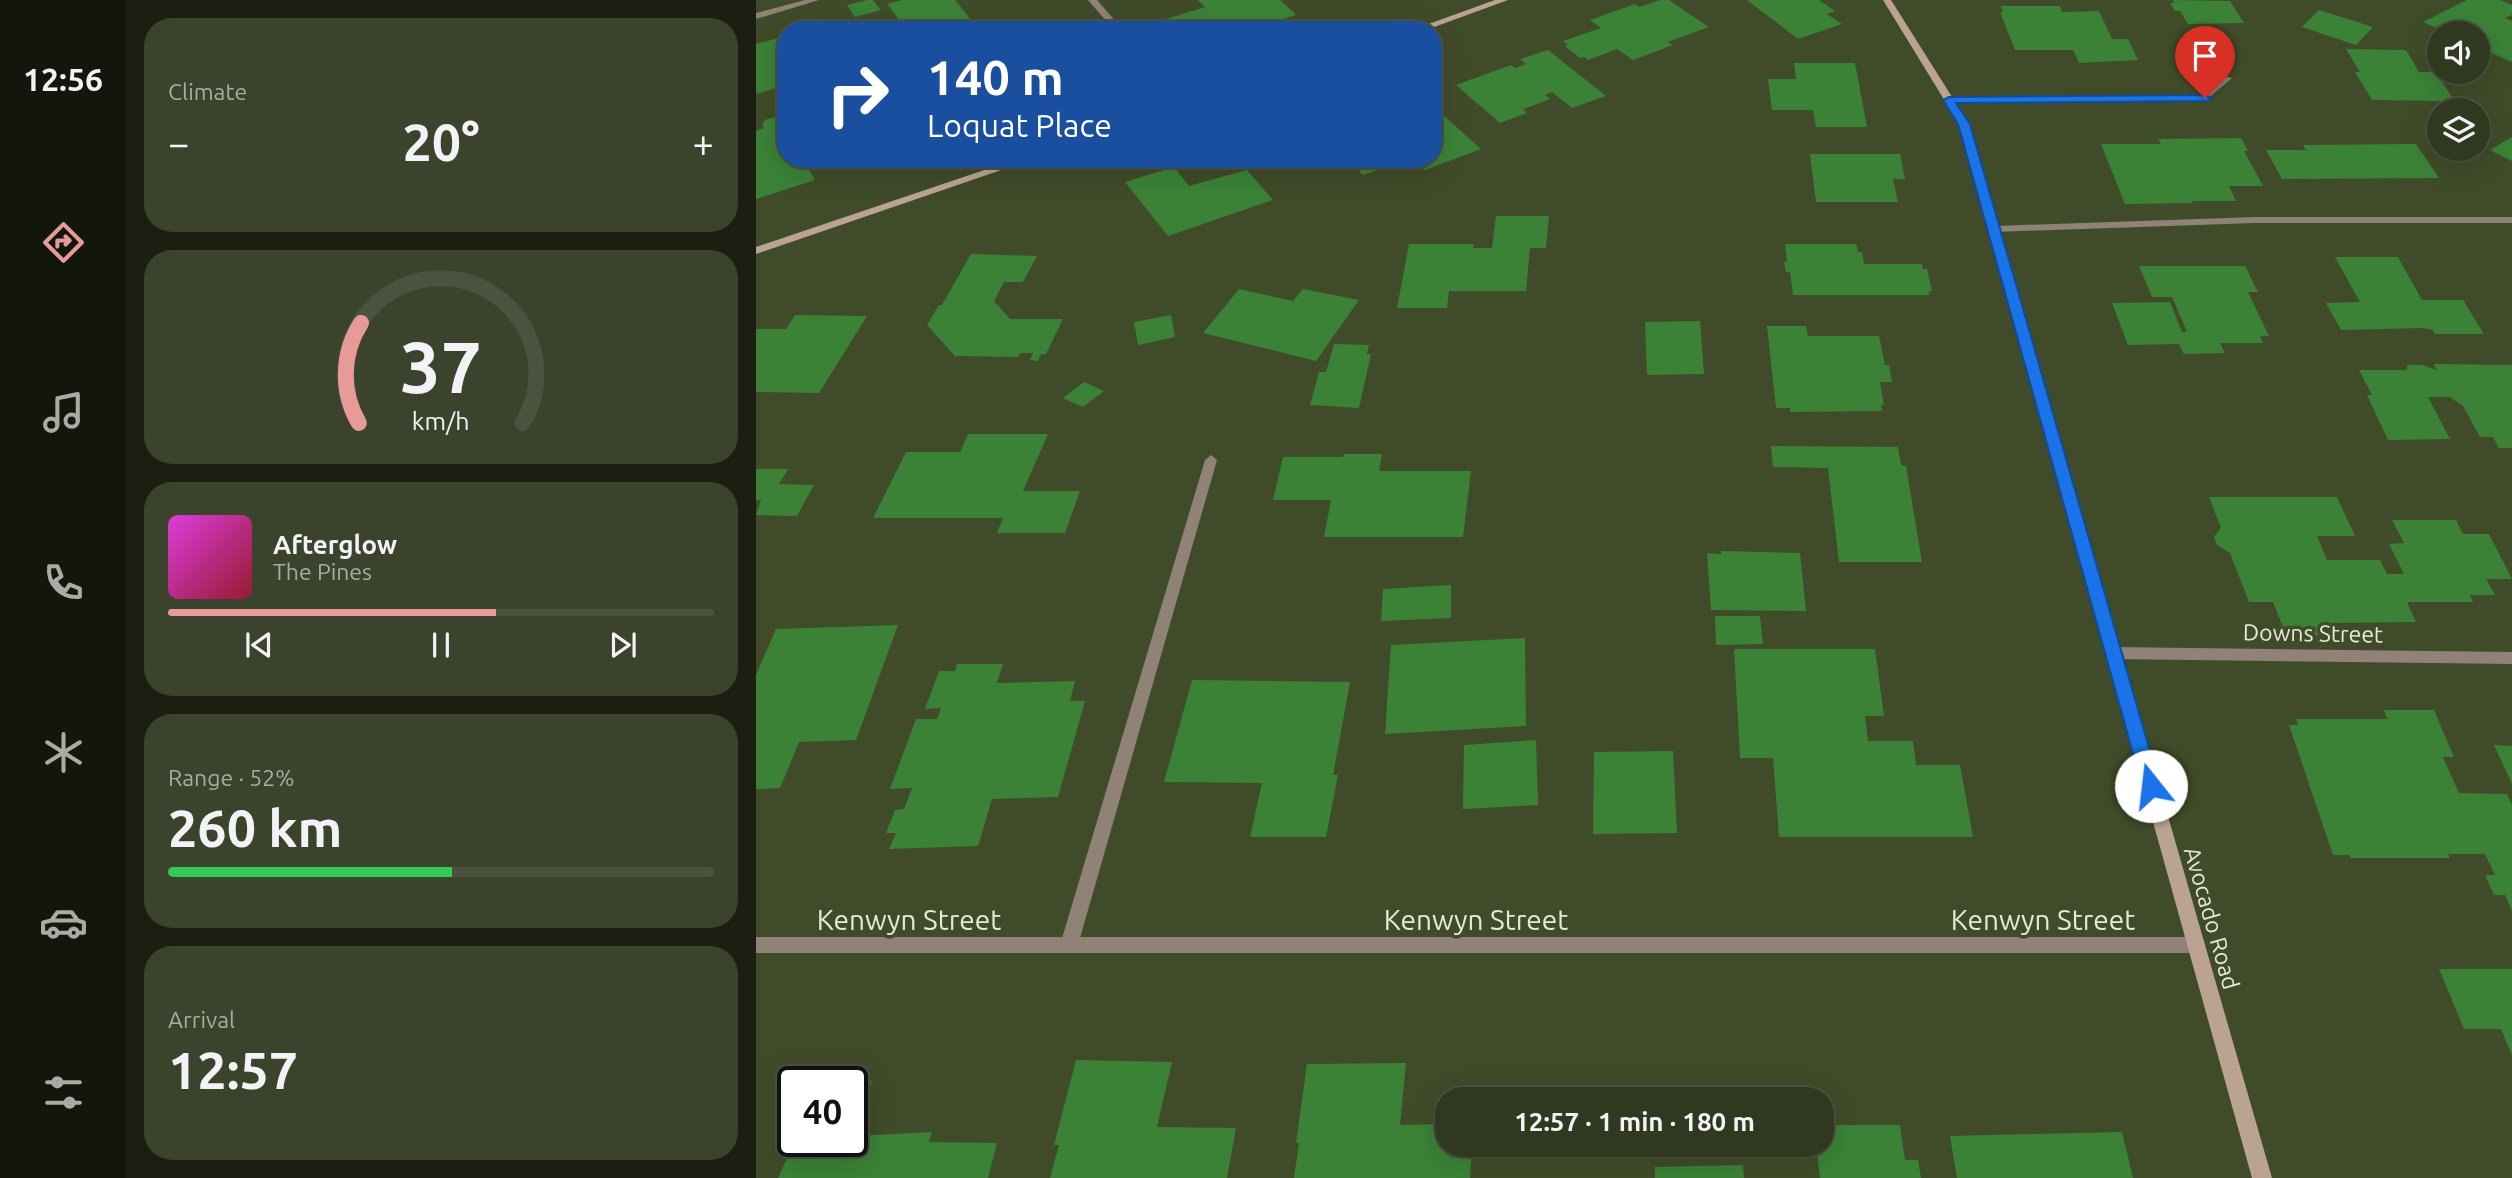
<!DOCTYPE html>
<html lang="en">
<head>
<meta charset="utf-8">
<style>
  :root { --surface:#30381f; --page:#3c432c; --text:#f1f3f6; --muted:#a8aca4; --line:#4b523d; --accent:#e69b98 }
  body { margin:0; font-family:Ubuntu,sans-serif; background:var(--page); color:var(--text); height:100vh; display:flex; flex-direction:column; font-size:26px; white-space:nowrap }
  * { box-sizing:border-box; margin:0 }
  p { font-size:23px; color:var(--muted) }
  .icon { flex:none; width:38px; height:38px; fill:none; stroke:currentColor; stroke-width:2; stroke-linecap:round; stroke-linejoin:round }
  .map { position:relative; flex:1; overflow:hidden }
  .sheet { display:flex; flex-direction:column; gap:18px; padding:18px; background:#1a1f11; width:630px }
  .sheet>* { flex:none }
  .guide { position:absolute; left:21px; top:21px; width:665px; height:147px; border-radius:28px; box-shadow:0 7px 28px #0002,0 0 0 2px var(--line); background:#1a4fa0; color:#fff; overflow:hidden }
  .tools { position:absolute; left:1671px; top:21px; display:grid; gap:14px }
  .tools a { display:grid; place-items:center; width:63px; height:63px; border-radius:50%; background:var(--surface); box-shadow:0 7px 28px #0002,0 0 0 2px var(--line); font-size:35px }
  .speed { position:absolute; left:21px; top:1066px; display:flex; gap:14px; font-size:35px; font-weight:700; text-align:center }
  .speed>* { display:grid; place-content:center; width:91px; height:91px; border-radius:50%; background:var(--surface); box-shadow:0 7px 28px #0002,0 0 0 2px var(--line); line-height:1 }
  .speed .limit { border:4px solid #111; border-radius:10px; background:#fff; color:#111 }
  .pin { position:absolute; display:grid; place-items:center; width:60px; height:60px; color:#fff; margin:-72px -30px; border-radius:50% 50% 50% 0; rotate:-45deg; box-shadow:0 0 7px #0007 }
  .pin .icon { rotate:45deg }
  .me { position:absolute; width:77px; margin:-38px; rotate:344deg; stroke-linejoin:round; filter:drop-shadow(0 0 5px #0008) }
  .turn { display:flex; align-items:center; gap:24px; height:147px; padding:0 35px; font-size:32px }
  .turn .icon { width:91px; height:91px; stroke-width:2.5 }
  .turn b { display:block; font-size:49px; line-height:60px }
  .big { font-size:52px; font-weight:700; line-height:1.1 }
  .sheet .widget { flex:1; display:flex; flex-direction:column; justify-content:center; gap:10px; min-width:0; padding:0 24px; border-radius:28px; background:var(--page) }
  .sheet .dial { align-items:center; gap:0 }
  .dial svg { height:182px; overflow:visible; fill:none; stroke:var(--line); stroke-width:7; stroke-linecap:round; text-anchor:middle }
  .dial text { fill:var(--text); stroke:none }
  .song { display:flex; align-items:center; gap:21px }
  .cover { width:84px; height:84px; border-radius:10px; background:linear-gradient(135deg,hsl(300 70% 55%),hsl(350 70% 35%)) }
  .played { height:7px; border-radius:4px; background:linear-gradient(90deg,var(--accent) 60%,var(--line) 60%) }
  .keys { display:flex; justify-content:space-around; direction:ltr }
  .heat { display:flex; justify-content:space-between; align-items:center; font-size:38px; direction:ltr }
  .charge { height:10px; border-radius:5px; background:linear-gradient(90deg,#34c759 52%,var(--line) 0) }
  .trip { position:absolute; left:679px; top:1087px; width:399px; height:70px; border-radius:28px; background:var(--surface); box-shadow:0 7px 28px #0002,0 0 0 2px var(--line); font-weight:700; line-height:70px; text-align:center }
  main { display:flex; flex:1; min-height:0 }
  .tab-bar { display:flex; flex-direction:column; width:126px; justify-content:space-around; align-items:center; background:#13160c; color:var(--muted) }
  .tab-bar .icon { width:49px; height:49px }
  .tab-bar .current { color:var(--accent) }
  .tab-bar b { font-size:32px; color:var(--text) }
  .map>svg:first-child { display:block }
</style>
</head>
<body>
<main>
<nav class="tab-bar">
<b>12:56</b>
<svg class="icon current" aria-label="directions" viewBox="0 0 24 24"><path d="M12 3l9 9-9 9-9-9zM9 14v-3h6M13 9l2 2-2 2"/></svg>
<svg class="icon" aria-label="music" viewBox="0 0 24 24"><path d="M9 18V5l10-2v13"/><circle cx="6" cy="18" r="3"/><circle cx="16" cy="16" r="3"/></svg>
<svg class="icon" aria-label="phone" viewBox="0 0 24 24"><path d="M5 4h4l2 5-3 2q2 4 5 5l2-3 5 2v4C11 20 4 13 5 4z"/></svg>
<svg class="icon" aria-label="climate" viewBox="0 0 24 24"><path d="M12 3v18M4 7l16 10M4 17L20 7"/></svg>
<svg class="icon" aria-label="car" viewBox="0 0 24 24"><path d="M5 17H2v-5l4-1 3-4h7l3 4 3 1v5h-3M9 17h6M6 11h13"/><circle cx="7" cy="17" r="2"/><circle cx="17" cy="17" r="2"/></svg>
<svg class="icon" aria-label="filters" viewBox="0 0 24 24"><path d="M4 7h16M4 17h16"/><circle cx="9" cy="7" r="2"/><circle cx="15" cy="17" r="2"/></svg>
</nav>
<section class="sheet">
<div class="widget"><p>Climate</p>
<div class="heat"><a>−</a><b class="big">20°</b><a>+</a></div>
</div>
<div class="widget dial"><svg viewBox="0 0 100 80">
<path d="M14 69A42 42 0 1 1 86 69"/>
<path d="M14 69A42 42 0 0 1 15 25" stroke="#e69b98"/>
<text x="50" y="56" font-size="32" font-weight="700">37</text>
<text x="50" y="72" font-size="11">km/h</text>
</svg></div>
<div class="widget">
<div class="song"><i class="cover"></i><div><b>Afterglow</b><p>The Pines</p></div></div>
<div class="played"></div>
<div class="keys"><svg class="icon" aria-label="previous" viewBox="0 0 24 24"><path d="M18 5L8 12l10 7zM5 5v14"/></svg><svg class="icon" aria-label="pause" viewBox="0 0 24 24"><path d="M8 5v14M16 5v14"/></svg><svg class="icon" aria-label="next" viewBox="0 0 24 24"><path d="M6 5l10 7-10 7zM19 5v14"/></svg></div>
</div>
<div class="widget"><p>Range · 52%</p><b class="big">260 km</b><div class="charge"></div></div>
<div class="widget"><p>Arrival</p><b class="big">12:57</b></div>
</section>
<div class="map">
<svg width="1756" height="1178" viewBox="0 0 1756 1178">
  <rect width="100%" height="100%" fill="#404b29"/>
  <!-- building -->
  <g fill="#3b8237">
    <path d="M 111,0 L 117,0 L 125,10 L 99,17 L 91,5 Z"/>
    <path d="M 146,0 L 199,0 L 216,21 L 200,25 L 203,30 L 151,30 L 131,4 Z"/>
    <path d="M 442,0 L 524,0 L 540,15 L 492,30 L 404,30 L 397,23 L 449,7 Z"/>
    <path d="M 904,0 L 913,0 L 953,27 L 912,42 L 917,45 L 877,60 L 861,49 L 832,60 L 828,57 L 824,58 L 809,46 L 812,45 L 807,41 L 845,28 L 834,20 L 879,4 L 884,7 Z"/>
    <path d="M 991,0 L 1063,0 L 1079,11 L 1071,14 L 1086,24 L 1042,39 Z"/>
    <path d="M 1417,0 L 1474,1 L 1488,23 L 1432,24 L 1424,11 L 1419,11 L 1414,3 L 1418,3 Z"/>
    <path d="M 1711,0 L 1744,0 L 1756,5 L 1756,15 L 1749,18 L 1756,21 L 1756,62 L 1722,47 L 1722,33 L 1692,33 L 1667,22 Z"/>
    <path d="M 1245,6 L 1304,6 L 1306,12 L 1343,11 L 1356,39 L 1372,39 L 1382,60 L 1323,63 L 1317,50 L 1259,50 L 1244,12 L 1247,12 Z"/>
    <path d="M 1563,10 L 1617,27 L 1600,45 L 1546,27 Z"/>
    <path d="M 91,19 L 99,30 L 55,30 L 55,29 Z"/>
    <path d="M 30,36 L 30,85 L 0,94 L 0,44 Z"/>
    <path d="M 1590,49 L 1650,50 L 1663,72 L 1679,72 L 1699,101 L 1616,100 L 1599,72 L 1604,72 Z"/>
    <path d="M 792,50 L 850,96 L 816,108 L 796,92 L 789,95 L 794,99 L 767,109 L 771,113 L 744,123 L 700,85 L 755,65 L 759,68 L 770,64 L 764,59 Z"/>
    <path d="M 1038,63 L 1099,63 L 1111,127 L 1060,127 L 1057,110 L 1016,110 L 1012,79 L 1040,79 Z"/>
    <path d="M 677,106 L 725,149 L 669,170 L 657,159 L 677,159 Z"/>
    <path d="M 22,116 L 30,117 L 30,159 L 47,159 L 59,180 L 0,199 L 0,131 L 8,128 L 6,124 L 9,120 Z"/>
    <path d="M 1756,137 L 1756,161 L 1734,150 Z"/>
    <path d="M 1485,138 L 1492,151 L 1488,151 L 1507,186 L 1473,186 L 1480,201 L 1436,201 L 1437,203 L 1369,204 L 1345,144 L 1405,144 L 1402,139 Z"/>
    <path d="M 1660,144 L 1683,178 L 1526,179 L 1510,150 L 1550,150 L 1547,145 Z"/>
    <path d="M 1054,154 L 1144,154 L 1149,179 L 1137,179 L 1142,202 L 1060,202 Z"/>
    <path d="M 592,159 L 650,159 L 650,160 L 607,175 Z"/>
    <path d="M 418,167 L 433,186 L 491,170 L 517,200 L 412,236 L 369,182 Z"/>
    <path d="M 740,216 L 793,216 L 790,248 L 774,248 L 770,291 L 693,291 L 691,308 L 641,308 L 653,244 L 718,244 L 717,248 L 736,248 Z"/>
    <path d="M 1029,244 L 1100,244 L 1102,252 L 1106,252 L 1108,264 L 1166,264 L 1167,269 L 1171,269 L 1176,291 L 1173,291 L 1173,295 L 1037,295 L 1034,272 L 1030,272 L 1028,262 L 1031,262 Z"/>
    <path d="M 215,254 L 281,256 L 267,282 L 248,282 L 238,301 L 254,319 L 307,319 L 290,354 L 285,354 L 282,361 L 274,360 L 277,353 L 264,353 L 262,357 L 199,356 L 171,325 L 183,305 L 186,305 Z"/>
    <path d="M 1579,257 L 1642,257 L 1666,300 L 1707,300 L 1728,334 L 1679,334 L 1677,330 L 1667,328 L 1585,330 L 1570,303 L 1604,302 Z"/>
    <path d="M 1383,266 L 1489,266 L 1502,292 L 1492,292 L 1513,336 L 1504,336 L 1507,343 L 1464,343 L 1469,353 L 1428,354 L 1423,344 L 1372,345 L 1356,303 L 1414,302 L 1426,332 L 1431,332 L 1416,297 L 1396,297 Z"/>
    <path d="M 483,289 L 537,301 L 547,289 L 603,300 L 560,361 L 447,333 Z"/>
    <path d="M 39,315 L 111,316 L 63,393 L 0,392 L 0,329 L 30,329 Z"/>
    <path d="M 415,315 L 419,337 L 382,345 L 378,322 Z"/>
    <path d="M 944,321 L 948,374 L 891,375 L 889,322 Z"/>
    <path d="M 1011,326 L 1050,326 L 1052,336 L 1123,336 L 1129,365 L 1133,365 L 1136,382 L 1124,382 L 1128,405 L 1125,405 L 1126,411 L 1034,412 L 1034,408 L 1020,408 Z"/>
    <path d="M 578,344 L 613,345 L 611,354 L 615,354 L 603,408 L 554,405 L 563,372 L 570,372 Z"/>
    <path d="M 1678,364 L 1756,365 L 1756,448 L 1743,448 L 1737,437 L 1724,437 L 1707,406 L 1694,397 L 1672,397 L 1694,439 L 1632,440 L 1611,395 L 1616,395 L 1603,370 L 1650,370 L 1652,365 L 1666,365 L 1681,370 Z"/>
    <path d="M 328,382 L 348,391 L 327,407 L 307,398 Z"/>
    <path d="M 212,434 L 292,434 L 267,491 L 324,491 L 309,533 L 241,533 L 247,518 L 117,518 L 150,452 L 204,452 Z"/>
    <path d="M 1015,446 L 1142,447 L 1145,465 L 1150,466 L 1166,562 L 1083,562 L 1072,468 L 1017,467 Z"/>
    <path d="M 588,454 L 626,454 L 623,471 L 715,471 L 707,537 L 568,537 L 575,500 L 517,500 L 527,457 L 587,457 Z"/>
    <path d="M 0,469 L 32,469 L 23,484 L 58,485 L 41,516 L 0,515 L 5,500 L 0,500 Z"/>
    <path d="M 1453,497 L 1581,497 L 1599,536 L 1561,536 L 1571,560 L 1624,560 L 1631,574 L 1648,574 L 1633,544 L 1648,543 L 1636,520 L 1700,520 L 1707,534 L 1733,534 L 1756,579 L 1730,579 L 1739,595 L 1714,595 L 1717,602 L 1651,602 L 1660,622 L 1580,623 L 1585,635 L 1530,635 L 1517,602 L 1493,602 L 1474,553 L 1461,545 L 1458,537 L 1465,528 Z"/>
    <path d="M 965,551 L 1044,553 L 1050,611 L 955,610 L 951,553 L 965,554 Z"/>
    <path d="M 695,585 L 695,618 L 625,621 L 627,589 Z"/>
    <path d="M 959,616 L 1004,616 L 1007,644 L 960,645 Z"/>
    <path d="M 142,625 L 100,740 L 43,742 L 24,788 L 0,789 L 0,675 L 20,629 Z"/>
    <path d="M 769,638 L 770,726 L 629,734 L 635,645 Z"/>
    <path d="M 978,649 L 1119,649 L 1128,716 L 1109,716 L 1112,741 L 1157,741 L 1160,765 L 1204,765 L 1217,837 L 1023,837 L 1017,758 L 984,758 Z"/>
    <path d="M 201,664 L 247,664 L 241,683 L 319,681 L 314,701 L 329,701 L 302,797 L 236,799 L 222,846 L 133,849 L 140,833 L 130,833 L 139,810 L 148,809 L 156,788 L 134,789 L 160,719 L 181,719 L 185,708 L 169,709 L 183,671 L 199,671 Z"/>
    <path d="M 436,680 L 594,682 L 577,775 L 582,775 L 570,837 L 494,837 L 506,783 L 408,782 Z"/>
    <path d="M 1628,710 L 1678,710 L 1698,757 L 1687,757 L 1703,793 L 1751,794 L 1756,805 L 1756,911 L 1749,895 L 1738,895 L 1729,875 L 1739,875 L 1729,854 L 1692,854 L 1694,858 L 1595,858 L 1593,855 L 1577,855 L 1533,725 L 1542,725 L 1540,719 L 1631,719 Z"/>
    <path d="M 780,740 L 782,805 L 707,809 L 708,745 Z"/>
    <path d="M 1738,745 L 1756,746 L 1756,784 Z"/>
    <path d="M 917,751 L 921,833 L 837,834 L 838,752 Z"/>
    <path d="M 1683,969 L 1756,969 L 1756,1055 L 1745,1029 L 1708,1029 Z"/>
    <path d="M 320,1060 L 416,1062 L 401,1127 L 480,1128 L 471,1178 L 294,1178 L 303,1145 L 298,1145 Z"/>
    <path d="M 650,1063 L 644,1125 L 691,1124 L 691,1144 L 716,1144 L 714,1178 L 538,1178 L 543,1143 L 540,1143 L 551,1064 Z"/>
    <path d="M 96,1081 L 116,1081 L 97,1136 L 176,1132 L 173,1142 L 241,1143 L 232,1178 L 22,1178 L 39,1141 L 96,1141 Z"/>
    <path d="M 1066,1125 L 1144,1125 L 1149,1160 L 1162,1160 L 1165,1178 L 1064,1178 L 1060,1144 L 1066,1144 Z"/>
    <path d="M 1366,1132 L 1377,1178 L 1201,1178 L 1194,1136 Z"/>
    <path d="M 987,1165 L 988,1178 L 899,1178 L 899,1167 Z"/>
  </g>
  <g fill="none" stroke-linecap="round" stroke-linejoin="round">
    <!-- lane -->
    <g fill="#908277" fill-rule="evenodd">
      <path d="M 49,0 L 63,0 L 0,19 L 0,13 Z"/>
      <path d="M 332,0 L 341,0 L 367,30 L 358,30 Z"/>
      <path d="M 1499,217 L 1756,217 L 1756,223 L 1499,223 L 1238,232 L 1233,229 L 1238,226 Z"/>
      <path d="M 455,455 L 461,460 L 322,945 L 319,951 L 313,953 L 307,951 L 304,945 L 449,460 Z"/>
    </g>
    <!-- street -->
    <g fill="#908277" fill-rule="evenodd">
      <path d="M 1468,76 L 1476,78 L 1449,101 L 1193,103 L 1188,100 L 1193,97 L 1446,95 Z"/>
      <path d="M 1357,647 L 1756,652 L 1756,664 L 1357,659 L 1352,657 L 1350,653 L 1352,649 Z"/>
      <path d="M 0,937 L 1440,937 L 1446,939 L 1449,945 L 1446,951 L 1440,953 L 0,953 Z"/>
    </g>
    <!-- secondary -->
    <g fill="#baa491" fill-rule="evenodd">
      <path d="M 739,0 L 752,0 L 670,30 L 656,30 Z"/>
      <path d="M 1127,0 L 1135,0 L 1213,124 L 1516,1178 L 1496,1178 L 1203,124 Z"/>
      <path d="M 261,159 L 277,159 L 0,254 L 0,247 Z"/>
    </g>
  </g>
  <!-- route -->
  <path fill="#1a73e8" stroke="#114b97" stroke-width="2" d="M 1449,95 L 1455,98 L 1453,101 L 1200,103 L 1214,124 L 1404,786 L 1401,791 L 1395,793 L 1389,791 L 1386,786 L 1202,124 L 1187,100 L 1193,97 Z"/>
  <g text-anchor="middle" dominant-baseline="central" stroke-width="7" stroke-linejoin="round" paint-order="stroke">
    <!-- street labels -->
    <g font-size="23" fill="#e3ead7" stroke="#404b29">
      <text transform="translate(1557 633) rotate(1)">Downs Street</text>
      <text transform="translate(1456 918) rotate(74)">Avocado Road</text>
    </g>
    <!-- near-street labels -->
    <g font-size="28" fill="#e3ead7" stroke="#404b29">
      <text x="153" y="919">Kenwyn Street</text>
      <text x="720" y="919">Kenwyn Street</text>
      <text x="1287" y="919">Kenwyn Street</text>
    </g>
  </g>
</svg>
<div class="tools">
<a><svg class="icon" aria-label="sound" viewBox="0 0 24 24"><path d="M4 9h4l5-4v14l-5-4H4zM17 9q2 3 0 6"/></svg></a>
<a><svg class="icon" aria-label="layers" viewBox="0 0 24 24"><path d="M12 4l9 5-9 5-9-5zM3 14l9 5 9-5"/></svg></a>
</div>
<div class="speed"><div class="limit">40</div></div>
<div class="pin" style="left:1449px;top:98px;background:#d93025"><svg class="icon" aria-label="arrive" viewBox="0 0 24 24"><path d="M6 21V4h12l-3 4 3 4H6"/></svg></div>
<svg class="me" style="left:1395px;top:786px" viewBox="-20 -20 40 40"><circle r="19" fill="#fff"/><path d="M0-13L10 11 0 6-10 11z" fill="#1a73e8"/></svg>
<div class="trip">12:57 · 1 min · 180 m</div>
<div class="guide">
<div class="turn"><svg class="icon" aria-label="right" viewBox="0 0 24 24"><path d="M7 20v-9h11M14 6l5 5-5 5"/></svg><div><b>140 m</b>Loquat Place</div></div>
</div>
</div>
</main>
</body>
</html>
